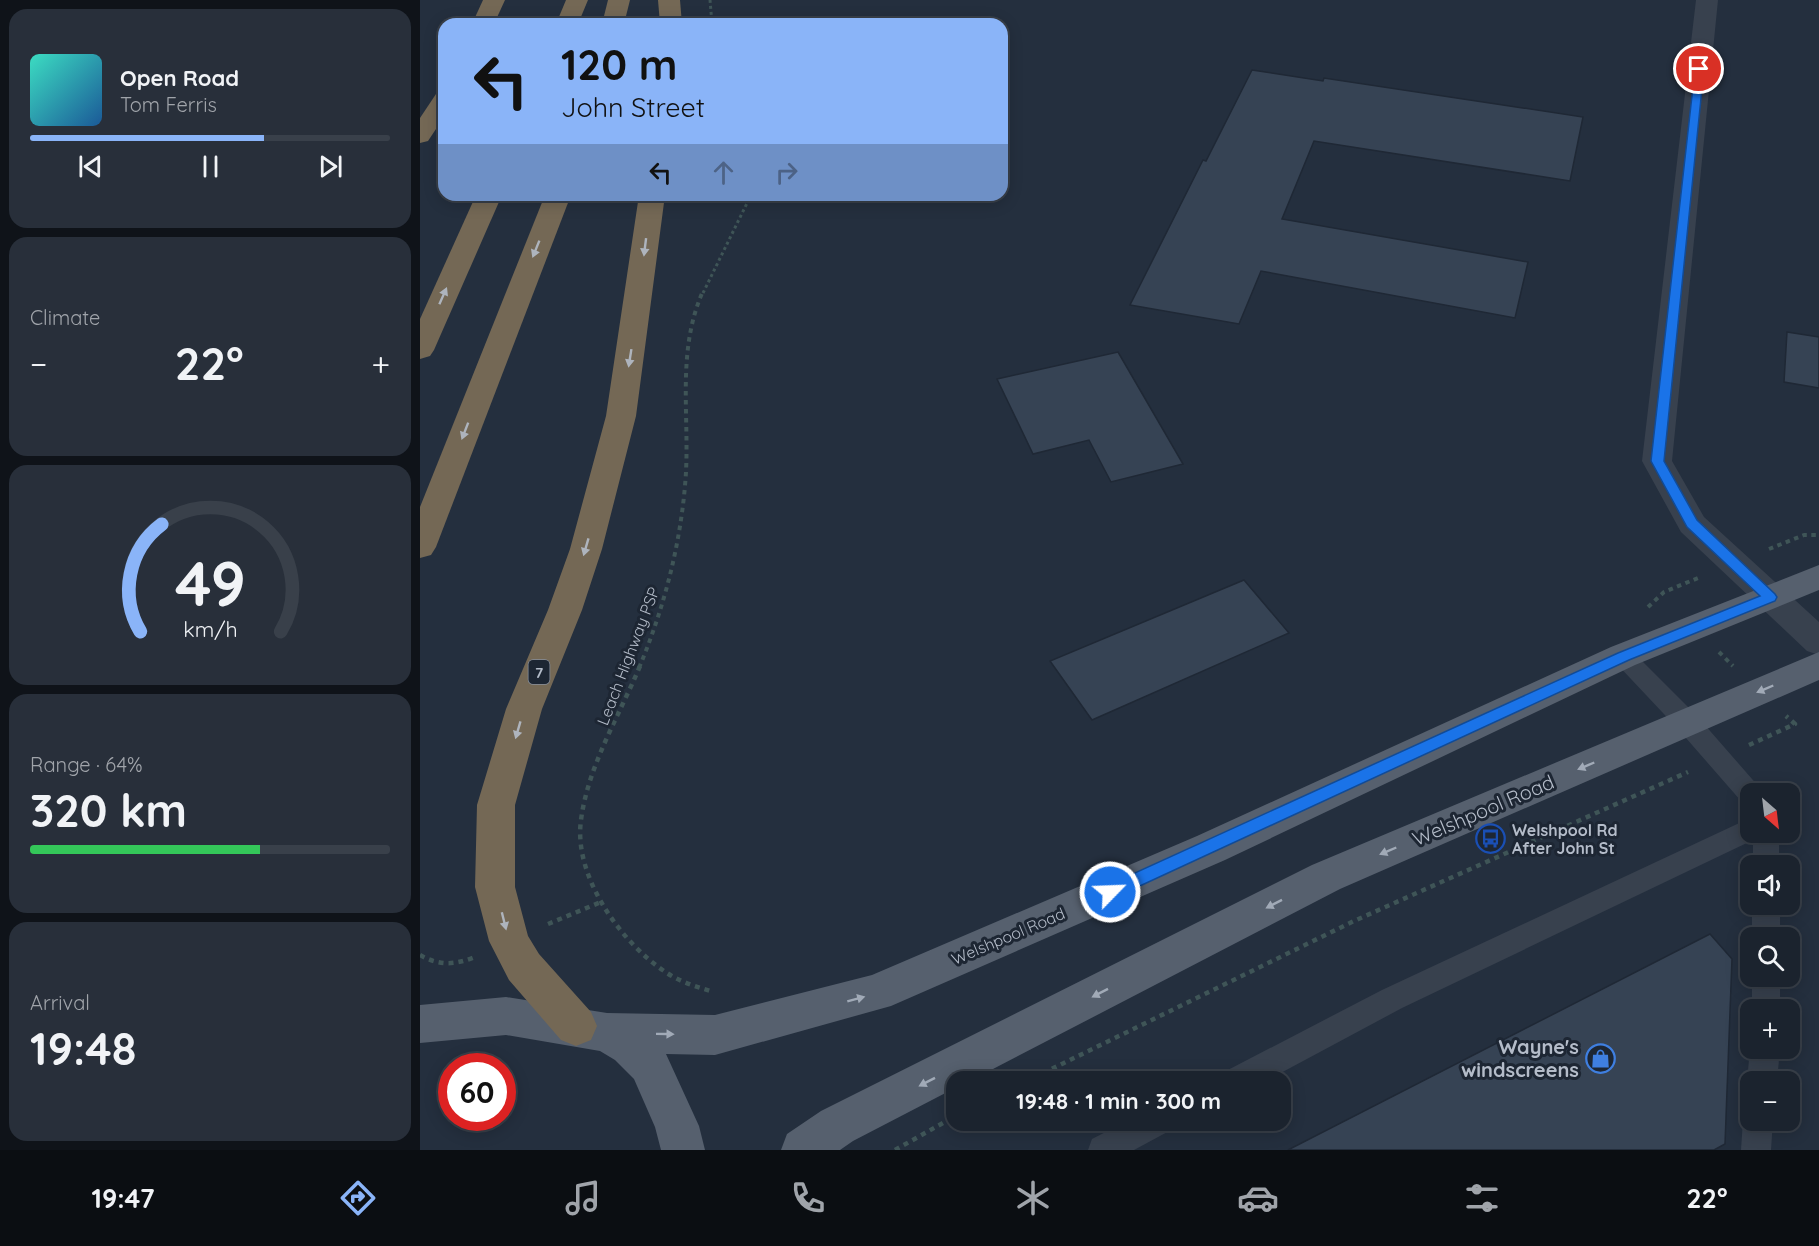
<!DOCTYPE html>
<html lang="en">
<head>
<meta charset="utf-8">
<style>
  :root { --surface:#1b232e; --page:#282f3a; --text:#f1f3f6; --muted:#a0a4aa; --line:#39404a; --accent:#8ab4f8 }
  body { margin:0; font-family:Quicksand,sans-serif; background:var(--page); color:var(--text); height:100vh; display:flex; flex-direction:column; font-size:22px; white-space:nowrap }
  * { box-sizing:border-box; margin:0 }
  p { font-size:20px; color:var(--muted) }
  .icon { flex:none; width:33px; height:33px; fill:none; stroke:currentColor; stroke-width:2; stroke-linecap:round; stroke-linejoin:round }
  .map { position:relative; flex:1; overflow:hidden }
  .panel { display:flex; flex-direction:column; gap:9px; padding:9px; background:#0f1319; width:420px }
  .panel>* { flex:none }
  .guide { position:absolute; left:18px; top:18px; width:570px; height:183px; border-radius:18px; box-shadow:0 3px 15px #0003,0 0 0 2px var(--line); background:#8ab4f8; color:#111; overflow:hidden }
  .needle { width:39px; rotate:152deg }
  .buttons { position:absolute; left:1320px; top:783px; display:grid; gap:12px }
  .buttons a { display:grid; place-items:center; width:60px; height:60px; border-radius:12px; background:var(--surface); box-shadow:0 3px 15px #0003,0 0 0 2px var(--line); font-size:30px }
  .speed { position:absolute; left:18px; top:1053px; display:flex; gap:12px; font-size:30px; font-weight:700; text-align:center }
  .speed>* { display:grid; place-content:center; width:78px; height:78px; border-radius:50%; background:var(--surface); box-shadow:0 3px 15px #0003,0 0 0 2px var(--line); line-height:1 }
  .speed .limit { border:9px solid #d22; background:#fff; color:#111 }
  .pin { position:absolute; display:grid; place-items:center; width:51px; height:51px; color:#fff; margin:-26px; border:3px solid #fff; border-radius:50%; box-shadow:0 2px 6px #0007 }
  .me { position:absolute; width:66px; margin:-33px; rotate:66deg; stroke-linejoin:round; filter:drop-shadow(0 0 4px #0008) }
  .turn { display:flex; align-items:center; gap:21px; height:126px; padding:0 24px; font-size:27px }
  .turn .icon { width:78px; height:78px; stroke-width:2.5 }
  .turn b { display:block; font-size:42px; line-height:51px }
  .lanes { display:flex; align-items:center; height:57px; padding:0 24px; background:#0003; justify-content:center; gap:30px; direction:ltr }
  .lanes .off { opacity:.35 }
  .big { font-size:45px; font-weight:800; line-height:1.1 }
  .panel .tile { flex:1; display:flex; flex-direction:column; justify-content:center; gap:9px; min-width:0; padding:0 21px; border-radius:18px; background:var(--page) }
  .panel .dial { align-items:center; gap:0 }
  .dial svg { height:156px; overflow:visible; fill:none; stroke:var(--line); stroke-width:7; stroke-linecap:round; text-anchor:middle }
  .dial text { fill:var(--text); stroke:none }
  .song { display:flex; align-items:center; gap:18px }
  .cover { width:72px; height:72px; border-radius:9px; background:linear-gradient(135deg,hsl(170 70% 55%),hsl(210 70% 35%)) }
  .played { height:6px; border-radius:3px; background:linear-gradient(90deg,var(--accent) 65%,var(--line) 65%) }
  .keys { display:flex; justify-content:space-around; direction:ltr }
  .heat { display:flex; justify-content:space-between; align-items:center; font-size:33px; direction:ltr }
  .charge { height:9px; border-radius:4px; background:linear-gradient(90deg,#34c759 64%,var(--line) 0) }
  .trip { position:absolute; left:526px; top:1071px; width:345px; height:60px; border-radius:18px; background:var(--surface); box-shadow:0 3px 15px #0003,0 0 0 2px var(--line); font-weight:800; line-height:60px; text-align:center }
  .dock { display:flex; height:96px; justify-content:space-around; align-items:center; background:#0b0e12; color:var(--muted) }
  .dock .icon { width:42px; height:42px }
  .dock .selected { color:var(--accent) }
  .dock b { font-size:27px; color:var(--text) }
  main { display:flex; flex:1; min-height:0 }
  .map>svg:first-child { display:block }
</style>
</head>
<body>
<main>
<section class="panel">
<div class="tile">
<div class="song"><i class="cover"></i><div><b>Open Road</b><p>Tom Ferris</p></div></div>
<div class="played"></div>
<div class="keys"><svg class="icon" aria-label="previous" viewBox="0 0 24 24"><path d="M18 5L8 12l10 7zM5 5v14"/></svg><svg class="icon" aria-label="pause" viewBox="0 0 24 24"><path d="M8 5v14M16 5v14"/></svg><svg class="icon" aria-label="next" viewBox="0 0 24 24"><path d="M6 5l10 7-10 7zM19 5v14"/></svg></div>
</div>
<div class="tile"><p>Climate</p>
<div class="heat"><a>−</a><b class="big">22°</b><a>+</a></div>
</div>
<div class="tile dial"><svg viewBox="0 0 100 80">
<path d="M14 69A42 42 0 1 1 86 69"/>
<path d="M14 69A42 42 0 0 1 25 14" stroke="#8ab4f8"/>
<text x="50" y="56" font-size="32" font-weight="700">49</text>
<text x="50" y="72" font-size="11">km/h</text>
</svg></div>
<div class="tile"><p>Range · 64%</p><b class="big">320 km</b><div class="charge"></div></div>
<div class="tile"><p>Arrival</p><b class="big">19:48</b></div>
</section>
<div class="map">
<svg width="1399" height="1150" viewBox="0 0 1399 1150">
  <rect width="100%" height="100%" fill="#242f3e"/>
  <!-- building -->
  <g fill="#364354" stroke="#1f2835" stroke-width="1.5">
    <path d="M 832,70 L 903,81 L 904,78 L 1163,117 L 1150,181 L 894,141 L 862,219 L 1108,262 L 1095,318 L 841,271 L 819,324 L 710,305 L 783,160 L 786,161 Z"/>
    <path d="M 1367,332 L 1399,337 L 1399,388 L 1364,382 Z"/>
    <path d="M 698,352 L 763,464 L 691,482 L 669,440 L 613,454 L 577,379 Z"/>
    <path d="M 824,580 L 869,633 L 672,720 L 630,661 Z"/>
    <path d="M 1290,934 L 1312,959 L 1305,1144 L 1294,1150 L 868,1150 Z"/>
  </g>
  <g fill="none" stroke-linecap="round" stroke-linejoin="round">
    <!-- path-far2 -->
    <g stroke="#3f5557" stroke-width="3" stroke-dasharray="3 3" stroke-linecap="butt">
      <path d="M 290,0 L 292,24"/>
      <path d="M 283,293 L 331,195"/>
    </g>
    <!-- path-far1 -->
    <g stroke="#3f5557" stroke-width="4" stroke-dasharray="4.5 4.5" stroke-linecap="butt">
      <path d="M 1349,549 L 1384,535 L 1399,535"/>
      <path d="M 1228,607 L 1244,592 L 1278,578"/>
      <path d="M 1299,652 L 1313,666"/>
      <path d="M 219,668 C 245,606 262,539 266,472 C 269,410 257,350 283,291"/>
    </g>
    <!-- path -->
    <g stroke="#3f5557" stroke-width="4.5" stroke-dasharray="5 5" stroke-linecap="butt">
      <path d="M 220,666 C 199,716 168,766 161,820 C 153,877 202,944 247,973 C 262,983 278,987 294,992"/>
      <path d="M 1329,745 L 1375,724 L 1366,716"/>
      <path d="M 128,924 L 181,902"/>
      <path d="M 0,955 C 19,966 35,965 55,957"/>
      <path d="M 605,1082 L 934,921 L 1268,772"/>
      <path d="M 475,1150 L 537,1115"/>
    </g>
    <!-- lane -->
    <g fill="#38414e" fill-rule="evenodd">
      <path d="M 1203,647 L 1211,650 L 1277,716 L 1339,787 L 1343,794 L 1330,794 L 1330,804 L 1321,801 L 1259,730 L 1195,662 L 1191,656 L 1195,650 Z"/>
      <path d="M 1330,818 L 1330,832 L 1359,832 L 1359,866 L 1333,866 L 1333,840 L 982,1008 L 844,1082 L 799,1082 L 804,1072 L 962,990 Z"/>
      <rect x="1332" y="904" width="28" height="34"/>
      <rect x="1332" y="976" width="28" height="34"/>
      <path d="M 1330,1048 L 1360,1048 L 1357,1082 L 1330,1082 L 1330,1090 L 1327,1082 Z"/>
      <path d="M 1330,1108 L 1330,1120 L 1353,1120 L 1351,1150 L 1321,1150 L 1323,1120 L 1327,1110 Z"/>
      <path d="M 709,1120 L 755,1120 L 751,1130 L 714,1150 L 668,1150 L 672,1139 Z"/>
    </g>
    <!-- street -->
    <path fill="#38414e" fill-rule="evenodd" d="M 1276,0 L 1298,0 L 1252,461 L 1284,517 L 1399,622 L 1399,655 L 1387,651 L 1261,532 L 1222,461 Z"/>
    <!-- primary -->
    <g fill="#56606e" fill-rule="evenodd">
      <path d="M 1399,565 L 1399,590 L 1215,665 L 805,860 L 471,1006 L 295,1055 L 246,1054 L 279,1126 L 285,1150 L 241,1150 L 235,1127 L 214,1079 L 195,1060 L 180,1051 L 86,1035 L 0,1043 L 0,1005 L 86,997 L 187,1013 L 295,1015 L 452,975 L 777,836 L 1191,647 Z"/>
      <path d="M 1399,652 L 1399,680 L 920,889 L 548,1082 L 537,1082 L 537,1087 L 433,1141 L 420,1150 L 361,1150 L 367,1134 L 401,1111 L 892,865 Z"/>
    </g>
    <!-- highway -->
    <g fill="#746855" fill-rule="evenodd">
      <path d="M 63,0 L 85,0 L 74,24 L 52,24 Z"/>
      <path d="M 146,0 L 168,0 L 158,24 L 136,24 Z"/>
      <path d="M 188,0 L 210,0 L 204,24 L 182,24 Z"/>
      <path d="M 238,0 L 260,0 L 262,24 L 240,24 Z"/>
      <path d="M 24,92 L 24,117 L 8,141 L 0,143 L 0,118 L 16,94 Z"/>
      <path d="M 56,195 L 82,195 L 14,350 L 10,356 L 0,359 L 0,319 Z"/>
      <path d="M 125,195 L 151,195 L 16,547 L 11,555 L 0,558 L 0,507 Z"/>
      <path d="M 219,195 L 245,195 L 216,416 L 182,549 L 162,610 L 122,709 L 95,805 L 95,887 L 108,936 L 119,954 L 171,1012 L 177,1026 L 171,1040 L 156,1046 L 141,1040 L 89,980 L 69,941 L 55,887 L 57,805 L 86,709 L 128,610 L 150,549 L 186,416 Z"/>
    </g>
  </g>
  <!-- one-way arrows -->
  <defs><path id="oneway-solid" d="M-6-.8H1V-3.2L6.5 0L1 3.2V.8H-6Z" transform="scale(1.5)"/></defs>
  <g fill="#aeb4bd">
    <use href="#oneway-solid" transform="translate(225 247) rotate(97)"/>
    <use href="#oneway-solid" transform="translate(116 249) rotate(112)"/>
    <use href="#oneway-solid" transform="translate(23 296) rotate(-66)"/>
    <use href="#oneway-solid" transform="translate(210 358) rotate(99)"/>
    <use href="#oneway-solid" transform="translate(45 431) rotate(111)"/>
    <use href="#oneway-solid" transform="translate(166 547) rotate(106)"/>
    <use href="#oneway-solid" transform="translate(98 730) rotate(106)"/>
    <use href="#oneway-solid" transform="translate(84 921) rotate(76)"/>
  </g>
  <g fill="#a1aab7">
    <use href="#oneway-solid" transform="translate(1345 689) rotate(157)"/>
    <use href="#oneway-solid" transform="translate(1166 766) rotate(157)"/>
    <use href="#oneway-solid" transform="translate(968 851) rotate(157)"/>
    <use href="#oneway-solid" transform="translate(854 904) rotate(153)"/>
    <use href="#oneway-solid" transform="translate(680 993) rotate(153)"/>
    <use href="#oneway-solid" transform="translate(436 999) rotate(-15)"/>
    <use href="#oneway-solid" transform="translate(245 1034) rotate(1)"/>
    <use href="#oneway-solid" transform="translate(507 1082) rotate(153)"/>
  </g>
  <!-- route -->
  <path fill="#1a73e8" stroke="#114b97" stroke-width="1.5" d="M 1279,66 L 1284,69 L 1244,461 L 1277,520 L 1355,594 L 1357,597 L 1355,601 L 1209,660 L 696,897 L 690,899 L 684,897 L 682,892 L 684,887 L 1198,653 L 1340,596 L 1267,527 L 1231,461 L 1275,69 Z"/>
  <!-- icons -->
  <defs>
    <symbol id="bus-ring" viewBox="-11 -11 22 22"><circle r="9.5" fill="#1d2633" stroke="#1a4fb4" stroke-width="1.5"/><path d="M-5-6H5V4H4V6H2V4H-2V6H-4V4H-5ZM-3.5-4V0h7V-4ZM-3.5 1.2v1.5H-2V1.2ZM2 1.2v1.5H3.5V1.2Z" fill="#1a4fb4"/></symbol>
    <symbol id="shop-ring" viewBox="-11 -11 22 22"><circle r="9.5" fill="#1d2633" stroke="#3f7fe0" stroke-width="1.5"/><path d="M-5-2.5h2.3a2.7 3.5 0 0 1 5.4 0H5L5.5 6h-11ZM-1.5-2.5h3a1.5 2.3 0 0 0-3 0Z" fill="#3f7fe0"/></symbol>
  </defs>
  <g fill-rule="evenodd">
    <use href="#bus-ring" x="1054" y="822" width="33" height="33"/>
    <use href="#shop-ring" x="1164" y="1042" width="33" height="33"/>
  </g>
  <g text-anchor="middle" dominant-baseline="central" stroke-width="6" stroke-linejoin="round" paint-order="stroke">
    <!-- shield labels -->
    <rect fill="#1d2633" stroke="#878f9c" stroke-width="1.5" x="108.5" y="660" width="21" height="24" rx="4.5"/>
    <g font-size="15" font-weight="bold" fill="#b4bcc9">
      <text x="119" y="672">7</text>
    </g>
    <!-- street labels -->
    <g font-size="16" fill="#b4bcc9" stroke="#1d2633">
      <text transform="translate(208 656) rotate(-69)">Leach Highway PSP</text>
      <text transform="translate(588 936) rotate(-23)">Welshpool Road</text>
    </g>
    <!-- poi labels -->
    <g font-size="16" font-weight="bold" fill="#b4bcc9" stroke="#1d2633" text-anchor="start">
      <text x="1092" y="830">Welshpool Rd<tspan x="1092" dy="18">After John St</tspan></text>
    </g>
    <!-- near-street labels -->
    <g font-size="20" fill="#b4bcc9" stroke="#1d2633">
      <text transform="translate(1063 810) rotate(-23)">Welshpool Road</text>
    </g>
    <!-- near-poi labels -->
    <g font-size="20" font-weight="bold" fill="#b4bcc9" stroke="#1d2633" text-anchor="end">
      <text x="1159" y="1046">Wayne's<tspan x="1159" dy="23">windscreens</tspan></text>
    </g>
  </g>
</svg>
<div class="buttons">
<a><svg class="needle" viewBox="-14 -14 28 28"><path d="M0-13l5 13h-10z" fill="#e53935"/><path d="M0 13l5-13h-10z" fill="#a0a4aa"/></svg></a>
<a><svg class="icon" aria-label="sound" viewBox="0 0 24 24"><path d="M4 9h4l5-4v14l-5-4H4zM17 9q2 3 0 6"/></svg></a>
<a><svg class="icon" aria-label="search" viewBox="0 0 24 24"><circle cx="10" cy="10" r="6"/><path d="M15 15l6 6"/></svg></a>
<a>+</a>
<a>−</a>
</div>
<div class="speed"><div class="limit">60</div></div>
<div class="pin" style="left:1279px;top:69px;background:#d93025"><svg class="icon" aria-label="arrive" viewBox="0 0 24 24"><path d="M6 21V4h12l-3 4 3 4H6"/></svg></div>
<svg class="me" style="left:690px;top:892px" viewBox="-20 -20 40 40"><circle r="17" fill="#1a73e8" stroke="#fff" stroke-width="3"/><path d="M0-11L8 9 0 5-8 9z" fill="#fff"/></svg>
<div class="trip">19:48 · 1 min · 300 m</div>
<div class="guide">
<div class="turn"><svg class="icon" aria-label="left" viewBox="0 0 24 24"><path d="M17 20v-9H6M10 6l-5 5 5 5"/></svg><div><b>120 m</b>John Street</div></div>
<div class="lanes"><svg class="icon" aria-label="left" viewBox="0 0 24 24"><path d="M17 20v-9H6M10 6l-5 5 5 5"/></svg><svg class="icon off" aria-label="ahead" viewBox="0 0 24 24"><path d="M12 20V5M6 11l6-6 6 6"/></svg><svg class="icon off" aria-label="right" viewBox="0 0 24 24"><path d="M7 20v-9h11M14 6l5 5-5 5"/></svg></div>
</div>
</div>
</main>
<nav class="dock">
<b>19:47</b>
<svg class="icon selected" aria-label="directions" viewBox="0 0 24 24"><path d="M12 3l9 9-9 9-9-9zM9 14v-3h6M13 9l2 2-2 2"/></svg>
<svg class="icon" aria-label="music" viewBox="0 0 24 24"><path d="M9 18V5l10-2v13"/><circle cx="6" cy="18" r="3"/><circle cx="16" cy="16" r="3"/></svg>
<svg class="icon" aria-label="phone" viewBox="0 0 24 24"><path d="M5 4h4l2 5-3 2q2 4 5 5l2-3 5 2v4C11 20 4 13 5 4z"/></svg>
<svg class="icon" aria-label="climate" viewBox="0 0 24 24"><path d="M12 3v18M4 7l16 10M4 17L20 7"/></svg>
<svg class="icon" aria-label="car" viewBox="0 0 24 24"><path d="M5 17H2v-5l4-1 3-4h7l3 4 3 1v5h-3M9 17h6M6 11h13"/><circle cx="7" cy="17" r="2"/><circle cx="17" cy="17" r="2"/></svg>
<svg class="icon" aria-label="filters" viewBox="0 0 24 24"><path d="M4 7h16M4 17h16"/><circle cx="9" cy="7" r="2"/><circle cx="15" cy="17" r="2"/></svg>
<b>22°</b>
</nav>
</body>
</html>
